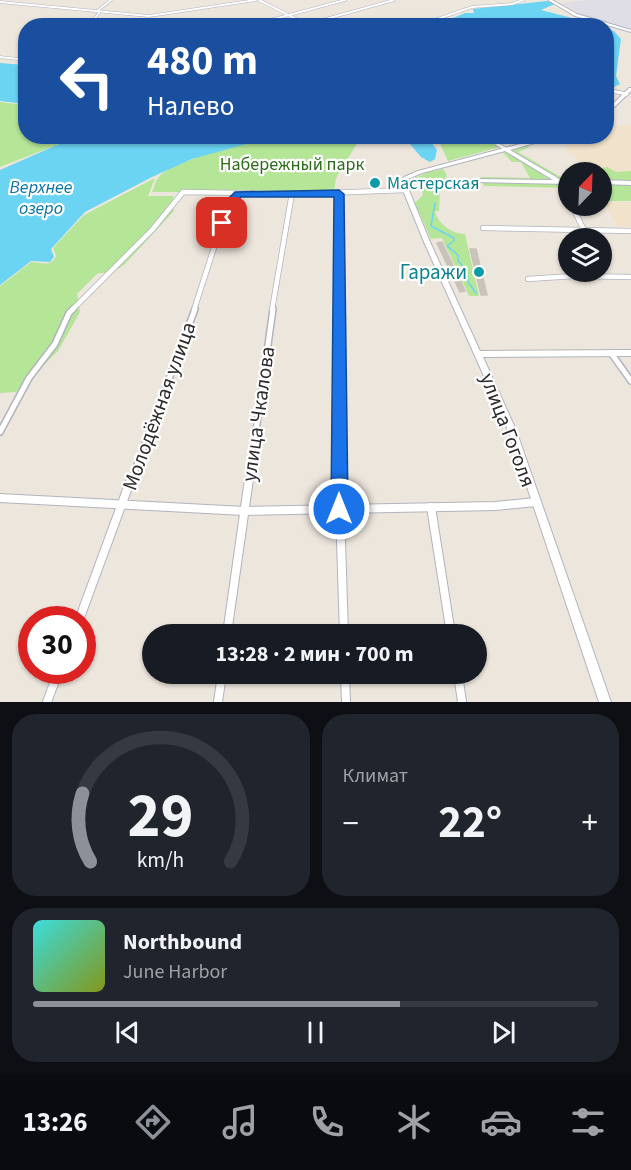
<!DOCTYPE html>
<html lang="ru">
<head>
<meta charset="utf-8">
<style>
  :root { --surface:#171b24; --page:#20242c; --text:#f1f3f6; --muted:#9ea1a6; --line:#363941; --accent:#8c9099 }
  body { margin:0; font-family:"Source Sans 3",sans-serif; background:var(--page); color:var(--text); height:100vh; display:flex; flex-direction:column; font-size:22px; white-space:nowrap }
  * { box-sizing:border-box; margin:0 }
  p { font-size:20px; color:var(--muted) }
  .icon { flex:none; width:33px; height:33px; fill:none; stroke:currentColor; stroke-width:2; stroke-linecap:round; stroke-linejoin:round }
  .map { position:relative; height:702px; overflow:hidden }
  .panel { display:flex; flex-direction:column; gap:12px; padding:12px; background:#0d0f14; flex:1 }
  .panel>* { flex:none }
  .banner { position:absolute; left:18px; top:18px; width:596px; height:126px; border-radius:24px; box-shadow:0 2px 4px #0004; background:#1a4fa0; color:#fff; overflow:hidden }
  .needle { width:39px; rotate:23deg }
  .controls { position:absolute; left:558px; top:162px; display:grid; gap:12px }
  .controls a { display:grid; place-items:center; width:54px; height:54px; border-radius:50%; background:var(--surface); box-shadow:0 2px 4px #0004; font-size:30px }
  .speed { position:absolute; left:18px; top:606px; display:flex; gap:12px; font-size:30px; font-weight:700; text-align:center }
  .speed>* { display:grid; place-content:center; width:78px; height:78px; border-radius:50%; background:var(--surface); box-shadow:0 2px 4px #0004; line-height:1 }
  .speed .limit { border:9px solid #d22; background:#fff; color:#111 }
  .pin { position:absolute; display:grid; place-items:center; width:51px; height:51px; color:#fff; margin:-26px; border-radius:12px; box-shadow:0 3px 9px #0006 }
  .me { position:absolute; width:66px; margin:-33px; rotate:0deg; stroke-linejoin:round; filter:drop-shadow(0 0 4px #0008) }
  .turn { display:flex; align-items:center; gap:21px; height:126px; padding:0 30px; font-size:27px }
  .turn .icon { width:78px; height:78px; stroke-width:2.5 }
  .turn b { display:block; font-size:42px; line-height:51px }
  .big { font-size:45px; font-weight:700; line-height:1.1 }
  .panel .card { flex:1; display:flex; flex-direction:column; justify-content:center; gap:9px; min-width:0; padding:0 21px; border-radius:24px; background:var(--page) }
  .panel .dial { align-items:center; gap:0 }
  .dial svg { height:156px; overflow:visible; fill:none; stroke:var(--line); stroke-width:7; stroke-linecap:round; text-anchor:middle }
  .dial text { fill:var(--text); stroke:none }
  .song { display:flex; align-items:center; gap:18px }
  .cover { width:72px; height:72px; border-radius:9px; background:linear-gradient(135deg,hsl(180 70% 55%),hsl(70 70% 35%)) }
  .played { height:6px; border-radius:3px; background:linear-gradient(90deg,var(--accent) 65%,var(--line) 65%) }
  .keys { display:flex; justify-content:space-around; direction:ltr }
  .heat { display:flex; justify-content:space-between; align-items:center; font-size:33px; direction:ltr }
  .panel .tiles { flex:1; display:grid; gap:12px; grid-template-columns:1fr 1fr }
  .card:last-child { grid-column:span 2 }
  .trip { position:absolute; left:142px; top:624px; width:345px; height:60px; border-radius:30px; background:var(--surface); box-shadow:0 2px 4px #0004; font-weight:700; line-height:60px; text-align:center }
  .tabs { display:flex; height:96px; justify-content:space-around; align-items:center; background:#090b0e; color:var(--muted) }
  .tabs .icon { width:42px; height:42px }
  .tabs .current { color:var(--accent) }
  .tabs b { font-size:27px; color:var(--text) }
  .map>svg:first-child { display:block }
</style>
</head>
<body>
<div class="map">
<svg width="631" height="702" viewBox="0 0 631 702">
  <rect width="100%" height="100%" fill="#ede6dd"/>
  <!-- industrial -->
  <path fill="#dfdde6" d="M 586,0 L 631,0 L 631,30 L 582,15 L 562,3 Z"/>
  <!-- education -->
  <g fill="#f0e2cb">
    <path d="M 631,125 L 631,179 L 605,179 L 602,177 L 602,172 L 596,172 L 564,149 L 569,147 L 565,144 L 578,140 L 574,137 L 606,136 L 606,126 Z"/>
    <path d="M 603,201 L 631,202 L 631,227 L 618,227 Z"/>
  </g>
  <!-- green -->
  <g fill="#b5e697">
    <path d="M 0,102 L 25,105 L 26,136 L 72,137 L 54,146 L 0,167 Z"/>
    <path d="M 277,137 L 361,137 L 336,178 L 334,192 L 152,192 C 154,188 155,182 158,178 C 170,160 253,142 277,137 Z"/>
    <path d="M 437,137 L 481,137 L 500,147 L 448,161 Z"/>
    <path d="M 527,146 L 530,147 L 518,152 L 561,177 L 568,178 L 568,188 L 484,186 L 481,177 L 530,178 L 521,162 L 512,162 L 503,153 Z"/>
    <path d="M 607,167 L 616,172 L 631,171 L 631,201 L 607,201 L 602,192 L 602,172 L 584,171 L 594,171 Z"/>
    <path d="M 443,169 L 447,175 L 440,189 L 439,211 L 435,211 C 437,223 452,234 465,234 L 479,296 L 469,296 L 442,238 L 431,239 L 415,203 L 423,195 L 421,187 L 415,178 L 429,172 Z"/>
    <path d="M 155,178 L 148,196 L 173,196 L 174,211 L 125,264 L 112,273 L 98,273 L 77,294 L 80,312 L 58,351 L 16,392 L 0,393 L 0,286 L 31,262 C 41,262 50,268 56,256 L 53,248 L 84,215 Z"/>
  </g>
  <!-- water -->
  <g fill="#6cd4f3">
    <path d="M 547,1 L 555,4 L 541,10 L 599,25 L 434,26 L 465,13 L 474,13 L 473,9 Z"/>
    <path d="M 606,28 L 614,31 L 621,39 L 616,76 L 620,84 L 614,87 L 606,86 Z"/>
    <path d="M 0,63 L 25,65 L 25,104 L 0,101 Z"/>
    <path d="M 75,137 L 75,136 L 272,137 L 192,159 L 152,177 L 85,212 L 51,249 L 54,257 L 50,262 L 31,261 L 0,285 L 0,170 Z"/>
    <path d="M 404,137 L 431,137 L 430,141 L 437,150 L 435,159 L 430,162 L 421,157 Z"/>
  </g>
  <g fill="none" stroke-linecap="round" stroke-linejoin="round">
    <!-- stream -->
    <path stroke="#6cd4f3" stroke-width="1.5" d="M 435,203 L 431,226 L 454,238 L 454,241 L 447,246 L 458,255 L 458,261 L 467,270 L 468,282 L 476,293"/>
  </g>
  <!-- building -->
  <g fill="#c9c4bb" stroke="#c9c2b6" stroke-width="1.5">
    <path d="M 442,242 L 465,291 L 460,292 L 437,243 Z"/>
    <path d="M 470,249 L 476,249 L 487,295 L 481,295 Z"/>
  </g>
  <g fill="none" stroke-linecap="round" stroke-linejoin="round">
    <defs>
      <g id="street-far4">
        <path d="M 259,0 L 310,26"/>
        <path d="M 0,2 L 149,16 L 256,0"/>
        <path d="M 96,12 L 111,0"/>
        <path d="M 308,24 L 394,0"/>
        <path d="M 89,26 L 99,13"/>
        <path d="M 248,26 L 345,0"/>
        <path d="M 417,26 L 472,7 L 512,4 L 523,0"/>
        <path d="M 0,57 L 26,60"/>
      </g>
      <g id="street-far3">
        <path d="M 606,90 L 627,94"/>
        <path d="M 484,136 L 507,150"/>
      </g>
      <g id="street-far2">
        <path d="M 560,182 L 568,199"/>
        <path d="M 339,194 L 339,310"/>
        <path d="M 572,206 L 584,230"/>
        <path d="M 483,228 L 631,231"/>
        <path d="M 528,279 L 574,276 L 631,277"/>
        <path d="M 72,310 L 152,230 L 183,192 L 300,194 L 405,190"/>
        <path d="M 194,310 L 228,204 L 238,194"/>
        <path d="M 272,310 L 292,193"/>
      </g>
      <g id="street-far1">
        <path d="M 339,309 L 339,481"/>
        <path d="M 611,353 L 631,381"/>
        <path d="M 0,432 L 29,378 L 55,344 L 69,313 L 73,309"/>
        <path d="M 131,481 L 195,309"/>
        <path d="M 249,481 L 273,309"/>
      </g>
      <g id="street">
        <path d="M 339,479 L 344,634"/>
        <path d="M 0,498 L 244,511 L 495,506 L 536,502"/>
        <path d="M 431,507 L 451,634"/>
        <path d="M 79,620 L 131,479"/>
        <path d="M 227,634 L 249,479"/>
        <path d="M 345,674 L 346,702"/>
        <path d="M 458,674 L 462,702"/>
        <path d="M 47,702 L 59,670"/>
        <path d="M 218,702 L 222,674"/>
      </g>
      <g id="secondary">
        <path d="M 548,0 L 552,0 L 577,14 L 631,30 L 631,32 L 575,16 Z"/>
        <path d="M 629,88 L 631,88 L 631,91 L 606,115 L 606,111 Z"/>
        <path d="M 550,136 L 560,136 L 510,150 L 561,180 L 568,180 L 568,184 L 476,182 L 475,181 L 478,179 L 553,180 L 505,151 L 422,173 L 408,179 L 406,183 L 430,242 L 480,351 L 631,350 L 631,356 L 483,357 L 516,430 L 611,702 L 599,702 L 508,430 L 424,242 L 400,183 L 404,177 L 418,171 Z"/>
        <path d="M 602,180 L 631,181 L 631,185 L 602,184 Z"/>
      </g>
    </defs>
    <!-- street-far4 casing -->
    <use href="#street-far4" stroke="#b1b4bf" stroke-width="3"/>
    <!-- street-far3 casing -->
    <use href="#street-far3" stroke="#b1b4bf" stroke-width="4.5"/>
    <!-- street-far2 casing -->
    <use href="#street-far2" stroke="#b1b4bf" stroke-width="6"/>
    <!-- street-far1 casing -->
    <use href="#street-far1" stroke="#b1b4bf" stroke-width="8"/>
    <!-- street casing -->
    <use href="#street" stroke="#b1b4bf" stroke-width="10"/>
    <!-- secondary casing -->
    <use href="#secondary" stroke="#b1b4bf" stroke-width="2"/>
    <!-- street-far4 -->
    <use href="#street-far4" stroke="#fff" stroke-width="2"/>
    <!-- street-far3 -->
    <use href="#street-far3" stroke="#fff" stroke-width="3"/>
    <!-- street-far2 -->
    <use href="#street-far2" stroke="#fff" stroke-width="4.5"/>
    <!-- street-far1 -->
    <use href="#street-far1" stroke="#fff" stroke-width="5"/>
    <!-- street -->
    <use href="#street" stroke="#fff" stroke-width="8"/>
    <!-- secondary -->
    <use href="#secondary" fill="#fff" fill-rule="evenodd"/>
  </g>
  <!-- route -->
  <path fill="#1a73e8" stroke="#114b97" stroke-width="1.5" d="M 339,190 L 344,194 L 348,509 L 345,515 L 339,517 L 333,515 L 331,509 L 334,197 L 241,197 L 233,205 L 226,225 L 218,225 L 217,223 L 223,204 L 235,192 Z"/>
  <!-- markers -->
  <g fill="#0f9aa8" stroke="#fff" stroke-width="2">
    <circle cx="375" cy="183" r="6"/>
    <circle cx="479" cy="272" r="6"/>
  </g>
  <g text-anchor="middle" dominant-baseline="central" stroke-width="4.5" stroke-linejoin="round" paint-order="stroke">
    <!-- far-park labels -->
    <g font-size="18" fill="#2c6c17" stroke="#fff">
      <text x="292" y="164">Набережный парк</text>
    </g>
    <!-- far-culture labels -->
    <g font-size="18" fill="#0d838f" stroke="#fff" text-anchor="start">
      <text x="387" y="183">Мастерская</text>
    </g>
    <!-- far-water labels -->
    <g font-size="18" font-style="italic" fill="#0873a2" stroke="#fff">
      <text x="41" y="187">Верхнее<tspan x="41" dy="21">озеро</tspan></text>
    </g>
    <!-- culture labels -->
    <g font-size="21" fill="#0d838f" stroke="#fff" text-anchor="end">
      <text x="467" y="272">Гаражи</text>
    </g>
    <!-- street labels -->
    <g font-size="21" fill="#2b2b2b" stroke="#fff">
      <text transform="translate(159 406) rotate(-70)">Молодёжная улица</text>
      <text transform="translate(258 414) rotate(-82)">улица Чкалова</text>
      <text transform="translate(508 430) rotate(69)">улица Гоголя</text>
    </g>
  </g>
</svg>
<div class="controls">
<a><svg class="needle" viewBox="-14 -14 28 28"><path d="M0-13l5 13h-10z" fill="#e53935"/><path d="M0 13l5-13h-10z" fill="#9ea1a6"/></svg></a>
<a><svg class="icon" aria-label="layers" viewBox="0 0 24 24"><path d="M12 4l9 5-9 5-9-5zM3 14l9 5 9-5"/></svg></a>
</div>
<div class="speed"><div class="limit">30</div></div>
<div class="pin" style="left:222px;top:223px;background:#d93025"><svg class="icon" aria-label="arrive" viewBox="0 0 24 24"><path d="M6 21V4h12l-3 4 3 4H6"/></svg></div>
<svg class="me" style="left:339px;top:509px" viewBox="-20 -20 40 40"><circle r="17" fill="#1a73e8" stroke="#fff" stroke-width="3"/><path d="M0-11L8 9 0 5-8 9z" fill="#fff"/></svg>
<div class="trip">13:28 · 2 мин · 700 m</div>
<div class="banner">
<div class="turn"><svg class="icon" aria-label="left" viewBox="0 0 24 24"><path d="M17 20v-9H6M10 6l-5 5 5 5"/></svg><div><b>480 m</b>Налево</div></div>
</div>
</div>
<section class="panel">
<div class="tiles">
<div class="card dial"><svg viewBox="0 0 100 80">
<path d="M14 69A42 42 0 1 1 86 69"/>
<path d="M14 69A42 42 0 0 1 10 34" stroke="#8c9099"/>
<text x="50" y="56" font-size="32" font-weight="700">29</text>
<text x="50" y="72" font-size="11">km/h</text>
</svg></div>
<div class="card"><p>Климат</p>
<div class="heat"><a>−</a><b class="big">22°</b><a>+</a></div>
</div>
<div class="card">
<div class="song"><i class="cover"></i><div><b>Northbound</b><p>June Harbor</p></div></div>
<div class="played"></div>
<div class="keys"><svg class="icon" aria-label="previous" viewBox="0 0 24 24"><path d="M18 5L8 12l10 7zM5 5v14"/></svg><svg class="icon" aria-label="pause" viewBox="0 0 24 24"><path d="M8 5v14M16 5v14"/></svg><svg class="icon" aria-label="next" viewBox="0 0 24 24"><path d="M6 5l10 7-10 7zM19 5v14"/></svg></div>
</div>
</div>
</section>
<nav class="tabs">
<b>13:26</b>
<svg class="icon current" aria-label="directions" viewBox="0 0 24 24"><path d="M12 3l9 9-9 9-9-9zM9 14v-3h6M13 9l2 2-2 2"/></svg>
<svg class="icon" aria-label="music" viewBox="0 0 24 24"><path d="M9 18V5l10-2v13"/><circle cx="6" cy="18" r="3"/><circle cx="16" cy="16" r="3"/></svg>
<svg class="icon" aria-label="phone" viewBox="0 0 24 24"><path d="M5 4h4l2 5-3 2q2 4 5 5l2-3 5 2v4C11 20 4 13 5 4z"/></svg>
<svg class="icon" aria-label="climate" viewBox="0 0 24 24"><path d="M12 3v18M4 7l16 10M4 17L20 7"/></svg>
<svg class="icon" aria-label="car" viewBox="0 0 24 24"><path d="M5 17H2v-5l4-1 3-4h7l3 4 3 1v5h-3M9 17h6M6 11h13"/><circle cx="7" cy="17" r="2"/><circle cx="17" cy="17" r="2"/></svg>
<svg class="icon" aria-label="filters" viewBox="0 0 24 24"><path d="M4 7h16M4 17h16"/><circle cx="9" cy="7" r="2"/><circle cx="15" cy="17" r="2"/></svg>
</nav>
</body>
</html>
